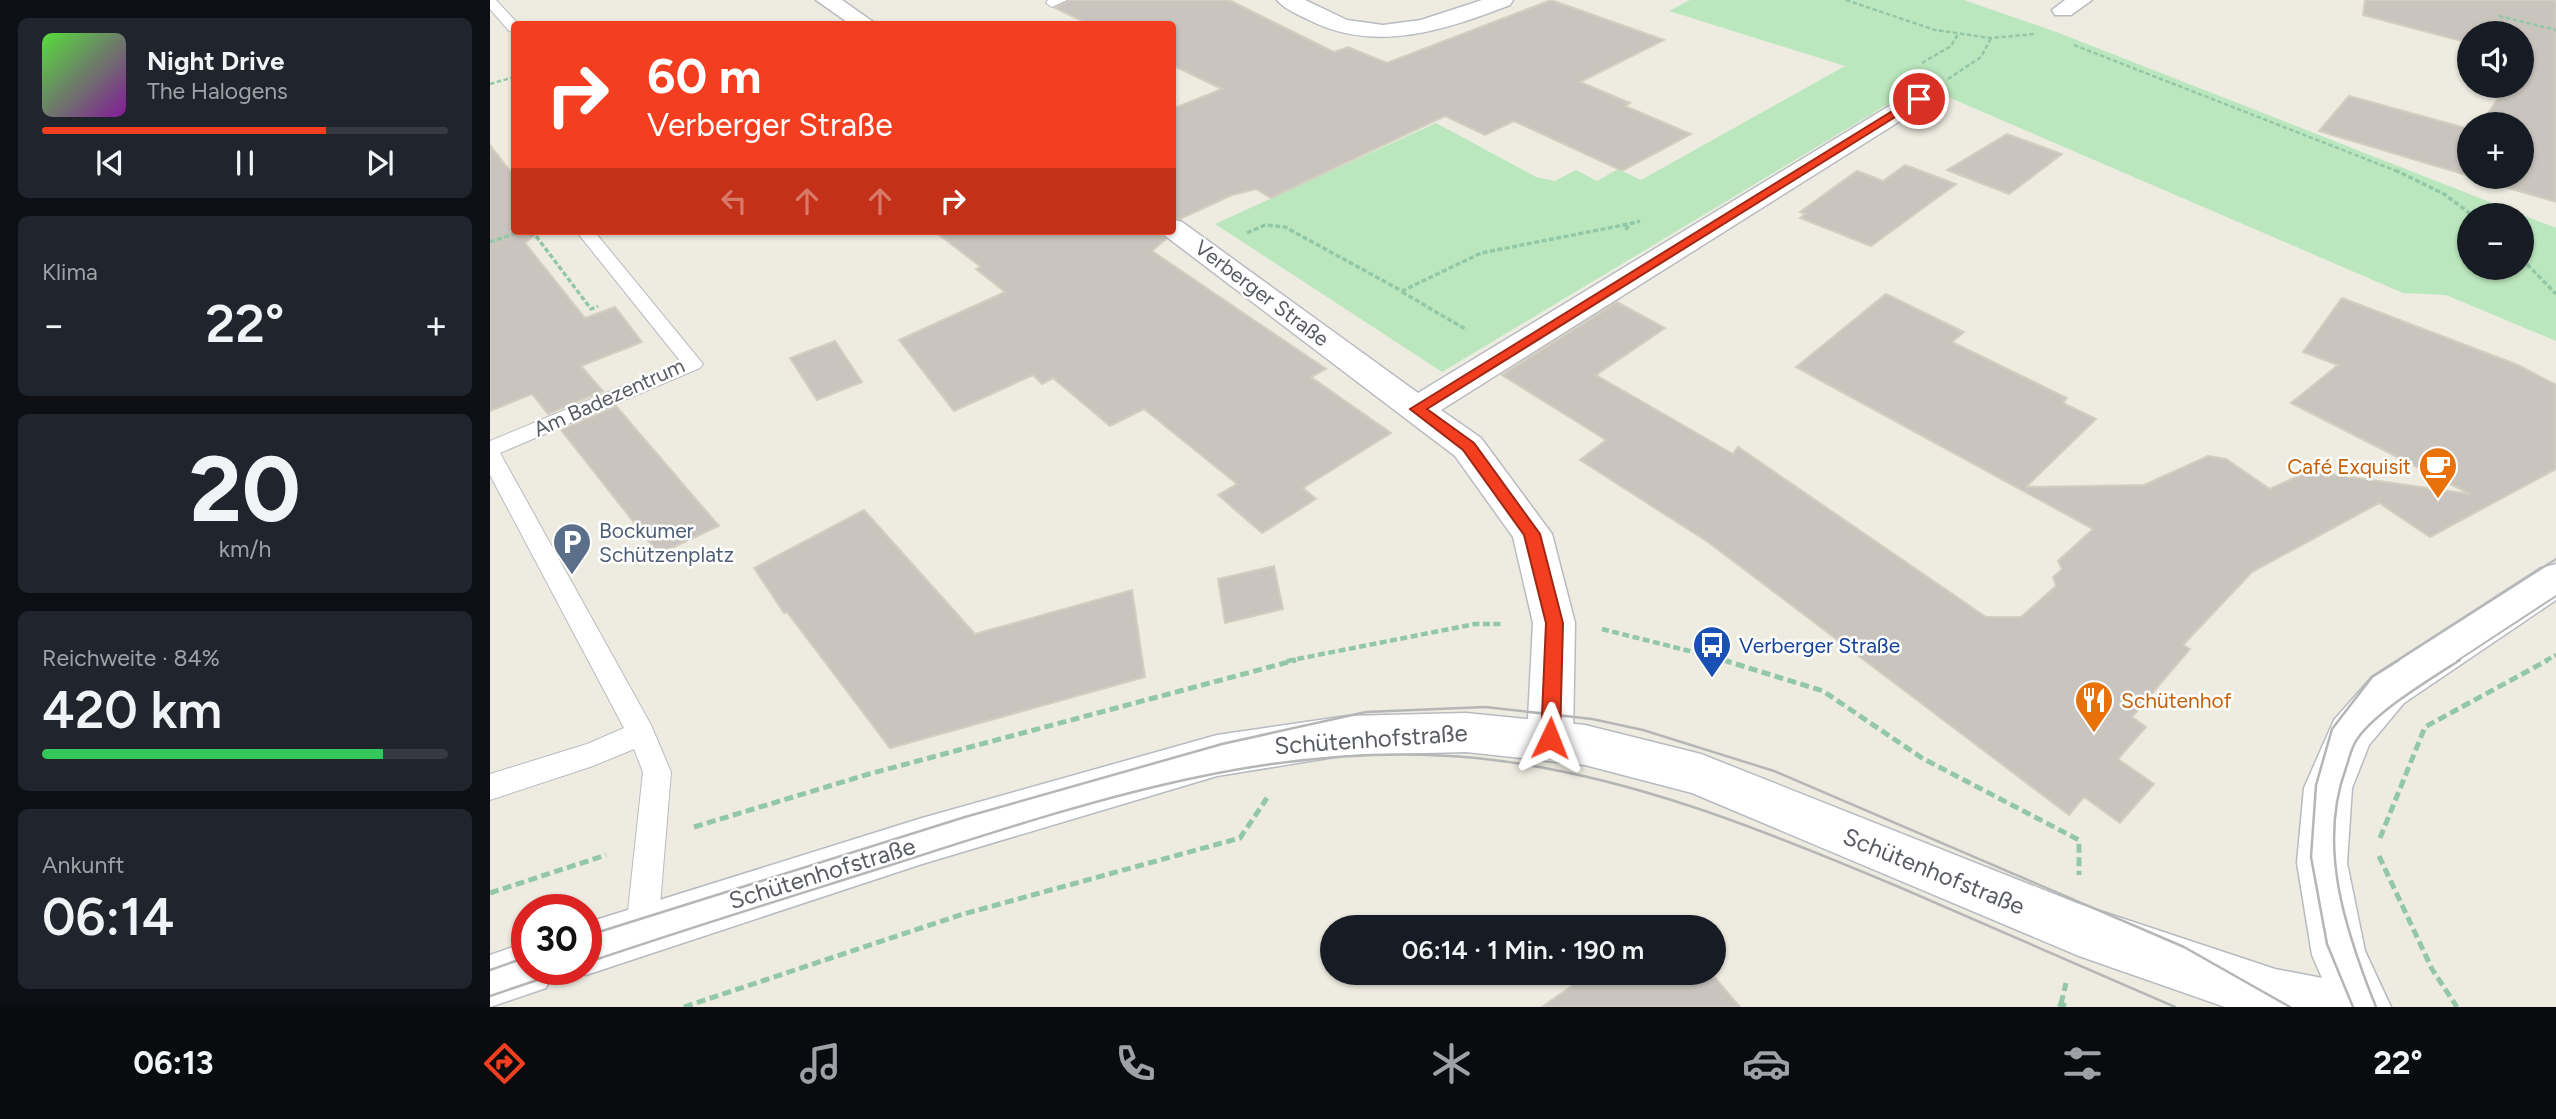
<!DOCTYPE html>
<html lang="de">
<head>
<meta charset="utf-8">
<style>
  :root { --surface:#171b24; --page:#20242c; --text:#f1f3f6; --muted:#9ea1a6; --line:#363941; --accent:#f43e20 }
  body { margin:0; font-family:Figtree,sans-serif; background:var(--page); color:var(--text); height:100vh; display:flex; flex-direction:column; font-size:26px; white-space:nowrap }
  * { box-sizing:border-box; margin:0 }
  p { font-size:23px; color:var(--muted) }
  .icon { flex:none; width:38px; height:38px; fill:none; stroke:currentColor; stroke-width:2; stroke-linecap:round; stroke-linejoin:round }
  .map { position:relative; flex:1; overflow:hidden }
  .panel { display:flex; flex-direction:column; gap:18px; padding:18px; background:#0d0f14; width:490px }
  .panel>* { flex:none }
  .hud { position:absolute; left:21px; top:21px; width:665px; height:214px; border-radius:7px; box-shadow:0 2px 5px #0004; background:#f43e20; color:#fff; overflow:hidden }
  .buttons { position:absolute; left:1967px; top:21px; display:grid; gap:14px }
  .buttons a { display:grid; place-items:center; width:77px; height:77px; border-radius:50%; background:var(--surface); box-shadow:0 2px 5px #0004; font-size:35px }
  .speed { position:absolute; left:21px; top:894px; display:flex; gap:14px; font-size:35px; font-weight:700; text-align:center }
  .speed>* { display:grid; place-content:center; width:91px; height:91px; border-radius:50%; background:var(--surface); box-shadow:0 2px 5px #0004; line-height:1 }
  .speed .limit { border:10px solid #d22; background:#fff; color:#111 }
  .pin { position:absolute; display:grid; place-items:center; width:60px; height:60px; color:#fff; margin:-30px; border:4px solid #fff; border-radius:50%; box-shadow:0 2px 7px #0007 }
  .me { position:absolute; width:77px; margin:-38px; rotate:2deg; stroke-linejoin:round; filter:drop-shadow(0 0 5px #0008) }
  .turn { display:flex; align-items:center; gap:24px; height:147px; padding:0 21px; font-size:32px }
  .turn .icon { width:91px; height:91px; stroke-width:2.5 }
  .turn b { display:block; font-size:49px; line-height:60px }
  .lanes { display:flex; align-items:center; height:66px; padding:0 21px; background:#0003; justify-content:center; gap:35px; direction:ltr }
  .lanes .off { opacity:.35 }
  .big { font-size:52px; font-weight:600; line-height:1.1 }
  .panel .tile { flex:1; display:flex; flex-direction:column; justify-content:center; gap:10px; min-width:0; padding:0 24px; border-radius:10px; background:var(--page) }
  .panel .dial { align-items:center; gap:0 }
  .dial b { font-size:91px; line-height:1 }
  .song { display:flex; align-items:center; gap:21px }
  .cover { width:84px; height:84px; border-radius:10px; background:linear-gradient(135deg,hsl(110 70% 55%),hsl(290 70% 35%)) }
  .played { height:7px; border-radius:4px; background:linear-gradient(90deg,var(--accent) 70%,var(--line) 70%) }
  .keys { display:flex; justify-content:space-around; direction:ltr }
  .heat { display:flex; justify-content:space-between; align-items:center; font-size:38px; direction:ltr }
  .charge { height:10px; border-radius:5px; background:linear-gradient(90deg,#34c759 84%,var(--line) 0) }
  .trip { position:absolute; left:830px; top:915px; width:406px; height:70px; border-radius:35px; background:var(--surface); box-shadow:0 2px 5px #0004; font-weight:600; line-height:70px; text-align:center }
  .tab-bar { display:flex; height:112px; justify-content:space-around; align-items:center; background:#090b0e; color:var(--muted) }
  .tab-bar .icon { width:49px; height:49px }
  .tab-bar .active { color:var(--accent) }
  .tab-bar b { font-size:32px; color:var(--text) }
  main { display:flex; flex:1; min-height:0 }
  .map>svg:first-child { display:block }
</style>
</head>
<body>
<main>
<section class="panel">
<div class="tile">
<div class="song"><i class="cover"></i><div><b>Night Drive</b><p>The Halogens</p></div></div>
<div class="played"></div>
<div class="keys"><svg class="icon" aria-label="previous" viewBox="0 0 24 24"><path d="M18 5L8 12l10 7zM5 5v14"/></svg><svg class="icon" aria-label="pause" viewBox="0 0 24 24"><path d="M8 5v14M16 5v14"/></svg><svg class="icon" aria-label="next" viewBox="0 0 24 24"><path d="M6 5l10 7-10 7zM19 5v14"/></svg></div>
</div>
<div class="tile"><p>Klima</p>
<div class="heat"><a>−</a><b class="big">22°</b><a>+</a></div>
</div>
<div class="tile dial"><b>20</b><p>km/h</p></div>
<div class="tile"><p>Reichweite · 84%</p><b class="big">420 km</b><div class="charge"></div></div>
<div class="tile"><p>Ankunft</p><b class="big">06:14</b></div>
</section>
<div class="map">
<svg width="2066" height="1007" viewBox="0 0 2066 1007">
  <rect width="100%" height="100%" fill="#eeece1"/>
  <!-- green -->
  <path fill="#bbe7be" fill-rule="evenodd" d="M 1200,0 L 1474,0 L 1569,33 L 2066,228 L 2066,341 L 1956,295 L 1913,293 L 1430,85 L 952,372 L 725,224 L 946,123 L 1046,177 L 1065,181 L 1086,170 L 1107,181 L 1128,169 L 1151,180 L 1355,66 L 1179,11 ZM 1979,215 L 2032,215 L 2032,268 L 1979,268 Z"/>
  <!-- building -->
  <g fill="#c9c5be" stroke="#d3cebf" stroke-width="2">
    <path d="M 579,0 L 739,0 L 844,52 L 858,47 L 897,63 L 1061,0 L 1174,40 L 1090,82 L 1140,103 L 1135,106 L 1201,134 L 1132,171 L 1024,121 L 995,135 L 955,116 L 781,198 L 766,189 L 742,195 L 690,219 L 682,217 L 682,109 L 732,89 L 682,65 L 682,24 L 598,24 L 565,8 Z"/>
    <path d="M 1875,0 L 2066,0 L 2066,202 L 1981,177 L 2032,177 L 2032,124 L 1991,124 L 2016,86 L 2032,86 L 2034,57 L 2032,56 L 2032,33 L 1979,33 L 1979,43 L 1873,15 Z"/>
    <path d="M 1859,96 L 1979,129 L 1979,176 L 1829,131 Z"/>
    <path d="M 1517,134 L 1572,154 L 1519,194 L 1457,170 Z"/>
    <path d="M 0,145 L 24,176 L 24,231 L 49,231 L 35,243 L 95,318 L 125,307 L 152,342 L 91,366 L 113,391 L 58,414 L 42,394 L 0,411 Z"/>
    <path d="M 1415,165 L 1466,184 L 1381,246 L 1310,218 L 1315,214 L 1310,212 L 1367,171 L 1393,181 Z"/>
    <path d="M 444,231 L 666,231 L 676,239 L 662,251 L 836,369 L 821,377 L 901,433 L 813,488 L 826,499 L 772,533 L 728,495 L 747,484 L 654,409 L 620,426 L 563,378 L 552,384 L 543,375 L 464,411 L 409,340 L 515,292 L 486,269 L 491,267 Z"/>
    <path d="M 1396,294 L 1474,332 L 1462,342 L 1577,398 L 1573,403 L 1606,419 L 1536,487 L 1654,485 L 1718,456 L 1736,459 L 1780,489 L 1819,471 L 1980,494 L 1801,403 L 1848,365 L 1813,352 L 1852,298 L 2028,365 L 2066,385 L 2066,469 L 1940,537 L 1889,503 L 1762,572 L 1693,645 L 1700,649 L 1642,717 L 1656,727 L 1628,759 L 1664,784 L 1630,823 L 1594,797 L 1579,815 L 1218,542 L 1090,460 L 1116,440 L 1012,375 L 1127,302 L 1175,328 L 1106,375 L 1243,454 L 1248,447 L 1496,617 L 1531,617 L 1566,586 L 1563,577 L 1572,569 L 1568,561 L 1603,529 L 1306,367 Z"/>
    <path d="M 345,341 L 372,382 L 327,400 L 300,358 Z"/>
    <path d="M 126,406 L 174,462 L 229,526 L 169,554 L 71,430 Z"/>
    <path d="M 374,510 L 485,634 L 642,590 L 655,677 L 400,748 L 297,612 L 294,613 L 264,568 Z"/>
    <path d="M 784,566 L 793,609 L 735,623 L 728,579 Z"/>
    <path d="M 1100,973 L 1221,973 L 1250,1007 L 1052,1007 Z"/>
  </g>
  <g fill="none" stroke-linecap="round" stroke-linejoin="round">
    <defs>
      <g id="lane">
        <path d="M 0,0 L 6,0 L 28,24 L 24,24 L 24,32 L 19,31 L 0,9 Z"/>
        <path d="M 558,0 L 577,0 L 562,7 L 556,3 Z"/>
        <path d="M 86,231 L 104,231 L 213,364 L 210,368 L 10,453 L 161,725 L 181,772 L 168,929 L 163,940 L 152,944 L 141,940 L 136,929 L 153,772 L 144,749 L 103,766 L 0,800 L 0,774 L 97,744 L 134,728 L 0,475 L 0,441 L 191,362 Z"/>
      </g>
      <g id="street">
        <path d="M 326,0 L 352,0 L 386,24 L 360,24 Z"/>
        <path d="M 787,0 L 815,0 L 857,20 L 893,25 L 931,20 L 992,0 L 1023,0 L 1020,5 C 954,30 887,54 819,20 C 809,15 794,9 787,0 Z"/>
        <path d="M 1575,0 L 1602,0 L 1581,15 L 1565,15 L 1562,10 Z"/>
        <path d="M 1428,92 L 1437,94 L 1440,99 L 1437,104 L 951,410 L 991,438 L 1062,534 L 1085,623 L 1083,738 L 1076,752 L 1060,758 L 1044,752 L 1037,738 L 1043,623 L 1023,537 L 965,456 L 669,231 L 682,231 L 682,219 L 692,222 L 928,393 L 1419,94 Z"/>
      </g>
      <g id="secondary">
        <path d="M 2066,564 L 2066,600 L 1914,703 L 1879,745 L 1862,788 L 1857,863 L 1875,951 L 1901,1007 L 1735,1007 L 1589,956 L 1202,793 L 1095,765 L 976,752 L 857,755 L 727,776 L 432,864 L 96,975 L 82,970 L 96,970 L 96,923 L 432,818 L 727,735 L 857,716 L 976,713 L 1095,725 L 1211,754 L 1589,904 L 1785,969 L 1832,978 L 1822,955 L 1807,863 L 1814,788 L 1844,720 L 1882,677 L 2051,568 Z"/>
        <path d="M 37,942 L 37,970 L 64,970 L 56,988 L 0,1007 L 0,955 Z"/>
      </g>
    </defs>
    <!-- lane casing -->
    <use href="#lane" stroke="#b9bbc1" stroke-width="2"/>
    <!-- street casing -->
    <use href="#street" stroke="#b9bbc1" stroke-width="3"/>
    <!-- secondary casing -->
    <use href="#secondary" stroke="#b7bac1" stroke-width="3"/>
    <!-- path-far3 -->
    <g stroke="#93c8a6" stroke-width="2.5" stroke-dasharray="4.5 2.5" stroke-linecap="butt">
      <path d="M 1356,0 L 1445,30 L 1501,38 L 1545,34"/>
      <path d="M 2009,16 L 2066,30"/>
      <path d="M 1584,45 L 1909,172"/>
      <path d="M 1432,63 L 1461,46 L 1468,34"/>
      <path d="M 1458,79 L 1491,57 L 1501,38"/>
      <path d="M 0,84 L 24,77"/>
    </g>
    <!-- path-far2 -->
    <g stroke="#93c8a6" stroke-width="3.5" stroke-dasharray="5 2.5" stroke-linecap="butt">
      <path d="M 1905,170 L 1954,194 L 1982,215"/>
      <path d="M 1136,230 L 1139,224 L 1150,221"/>
      <path d="M 32,231 L 46,236 L 101,309 L 108,306"/>
      <path d="M 757,233 L 775,225 L 795,227 L 912,291 L 991,253 L 1139,224"/>
      <path d="M 0,242 L 32,231"/>
      <path d="M 2032,259 L 2066,294"/>
      <path d="M 912,292 L 977,330"/>
    </g>
    <!-- path-far1 -->
    <g stroke="#93c8a6" stroke-width="4.5" stroke-dasharray="7 3.5" stroke-linecap="butt">
      <path d="M 1112,629 L 1239,661"/>
      <path d="M 797,661 L 985,624 L 1012,624"/>
      <path d="M 2055,661 L 2066,655"/>
    </g>
    <!-- path -->
    <g stroke="#93c8a6" stroke-width="5" stroke-dasharray="9 4.5" stroke-linecap="butt">
      <path d="M 1233,660 L 1333,691 L 1432,758 L 1589,840 L 1589,875"/>
      <path d="M 204,827 L 379,774 L 806,660"/>
      <path d="M 1890,838 L 1935,727 L 2058,660"/>
      <path d="M 1889,856 L 1942,969 L 1967,1007"/>
      <path d="M 0,893 L 116,855"/>
      <path d="M 1571,1004 L 1576,983"/>
      <path d="M 194,1007 L 470,915 L 750,838 L 777,798"/>
      <path d="M 1569,1007 L 1571,1004 L 1579,1007"/>
    </g>
    <!-- lane -->
    <use href="#lane" fill="#fff" fill-rule="evenodd"/>
    <!-- street -->
    <use href="#street" fill="#fff" fill-rule="evenodd"/>
    <!-- secondary -->
    <use href="#secondary" fill="#fff" fill-rule="evenodd"/>
    <!-- tram-far1 -->
    <g stroke="#b5b6b6" stroke-width="2">
      <path d="M 1907,661 L 2066,559"/>
      <path d="M 1967,661 L 2066,596"/>
    </g>
    <!-- tram -->
    <g stroke="#b5b6b6" stroke-width="2.5">
      <path d="M 96,936 L 475,817 L 732,744 L 876,712 L 995,707 L 1102,719 L 1153,730 L 1284,771 L 1694,947 L 1800,1007"/>
      <path d="M 96,963 C 199,928 303,896 407,863 C 595,803 786,738 986,758 C 1134,773 1274,830 1409,887 C 1501,927 1593,967 1685,1007"/>
      <path d="M 0,970 L 37,957"/>
      <path d="M 0,996 L 77,970"/>
      <path d="M 1863,1007 L 1837,944 L 1821,857 L 1826,785 L 1842,729 L 1882,677 L 1909,660"/>
      <path d="M 1886,1007 C 1856,932 1827,847 1856,768 C 1859,759 1862,745 1868,738 C 1887,711 1942,678 1970,660"/>
    </g>
  </g>
  <!-- route -->
  <path fill="#f43e20" stroke="#9f2815" stroke-width="2" d="M 1425,97 L 1434,99 L 937,409 L 984,443 L 1050,534 L 1073,623 L 1070,738 L 1067,743 L 1054,743 L 1051,738 L 1056,623 L 1034,535 L 973,450 L 920,409 Z"/>
  <!-- icons -->
  <defs>
    <symbol id="cafe-pin" viewBox="-11 -11 22 30"><path d="M0 17L-7.5 6A9.5 9.5 0 1 1 7.5 6Z" fill="#e8710a" stroke="#fff"/><path d="M-5.5-4.5H6V0H3Q3 3.5 0 3.5H-2.5Q-5.5 3.5-5.5 0ZM3-3.2v2h1.7v-2ZM-6 4.5H4V6H-6Z" fill="#fff"/></symbol>
    <symbol id="parking-pin" viewBox="-11 -11 22 30"><path d="M0 17L-7.5 6A9.5 9.5 0 1 1 7.5 6Z" fill="#5c6f8a" stroke="#fff"/><path d="M-3.5-5.5H1a3.5 3.5 0 0 1 0 7H-1V5.5H-3.5ZM-1-3.4V-.6H.8a1.4 1.4 0 0 0 0-2.8Z" fill="#fff"/></symbol>
    <symbol id="bus-pin" viewBox="-11 -11 22 30"><path d="M0 17L-7.5 6A9.5 9.5 0 1 1 7.5 6Z" fill="#1a4fb4" stroke="#fff"/><path d="M-5-6H5V4H4V6H2V4H-2V6H-4V4H-5ZM-3.5-4V0h7V-4ZM-3.5 1.2v1.5H-2V1.2ZM2 1.2v1.5H3.5V1.2Z" fill="#fff"/></symbol>
    <symbol id="restaurant-pin" viewBox="-11 -11 22 30"><path d="M0 17L-7.5 6A9.5 9.5 0 1 1 7.5 6Z" fill="#e8710a" stroke="#fff"/><path d="M-5-6h1v4h1v-4h1v4h1v-4h1v5L-1.5 .5V6h-2V.5L-5-1ZM5-6V6H3V1.5H1.5Q1.5-4 5-6Z" fill="#fff"/></symbol>
  </defs>
  <g fill-rule="evenodd">
    <use href="#cafe-pin" x="1926" y="444" width="44" height="60"/>
    <use href="#parking-pin" x="60" y="520" width="44" height="60"/>
    <use href="#bus-pin" x="1200" y="623" width="44" height="60"/>
    <use href="#restaurant-pin" x="1582" y="678" width="44" height="60"/>
  </g>
  <g text-anchor="middle" dominant-baseline="central" stroke-width="5" stroke-linejoin="round" paint-order="stroke">
    <!-- street labels -->
    <g font-size="21" fill="#595d63" stroke="#fff">
      <text transform="translate(772 293) rotate(37)">Verberger Straße</text>
      <text transform="translate(119 397) rotate(-24)">Am Badezentrum</text>
    </g>
    <!-- food labels -->
    <g font-size="21" fill="#c56008" stroke="#fff" text-anchor="end">
      <text x="1921" y="466">Café Exquisit</text>
      <text x="1631" y="700" text-anchor="start">Schütenhof</text>
    </g>
    <!-- service labels -->
    <g font-size="21" fill="#4e5e75" stroke="#fff" text-anchor="start">
      <text x="109" y="530">Bockumer<tspan x="109" dy="24">Schützenplatz</tspan></text>
    </g>
    <!-- transit labels -->
    <g font-size="21" fill="#164399" stroke="#fff" text-anchor="start">
      <text x="1249" y="645">Verberger Straße</text>
    </g>
    <!-- near-street labels -->
    <g font-size="24" fill="#595d63" stroke="#fff">
      <text transform="translate(881 739) rotate(-4)">Schütenhofstraße</text>
      <text transform="translate(1444 871) rotate(22)">Schütenhofstraße</text>
      <text transform="translate(332 873) rotate(-17)">Schütenhofstraße</text>
    </g>
  </g>
</svg>
<div class="buttons">
<a><svg class="icon" aria-label="sound" viewBox="0 0 24 24"><path d="M4 9h4l5-4v14l-5-4H4zM17 9q2 3 0 6"/></svg></a>
<a>+</a>
<a>−</a>
</div>
<div class="speed"><div class="limit">30</div></div>
<div class="pin" style="left:1429px;top:99px;background:#d93025"><svg class="icon" aria-label="arrive" viewBox="0 0 24 24"><path d="M6 21V4h12l-3 4 3 4H6"/></svg></div>
<svg class="me" style="left:1060px;top:738px" viewBox="-20 -20 40 40"><path d="M0-17L14 15 0 8-14 15z" fill="#f43e20" stroke="#fff" stroke-width="4"/></svg>
<div class="trip">06:14 · 1 Min. · 190 m</div>
<div class="hud">
<div class="turn"><svg class="icon" aria-label="right" viewBox="0 0 24 24"><path d="M7 20v-9h11M14 6l5 5-5 5"/></svg><div><b>60 m</b>Verberger Straße</div></div>
<div class="lanes"><svg class="icon off" aria-label="left" viewBox="0 0 24 24"><path d="M17 20v-9H6M10 6l-5 5 5 5"/></svg><svg class="icon off" aria-label="ahead" viewBox="0 0 24 24"><path d="M12 20V5M6 11l6-6 6 6"/></svg><svg class="icon off" aria-label="ahead" viewBox="0 0 24 24"><path d="M12 20V5M6 11l6-6 6 6"/></svg><svg class="icon" aria-label="right" viewBox="0 0 24 24"><path d="M7 20v-9h11M14 6l5 5-5 5"/></svg></div>
</div>
</div>
</main>
<nav class="tab-bar">
<b>06:13</b>
<svg class="icon active" aria-label="directions" viewBox="0 0 24 24"><path d="M12 3l9 9-9 9-9-9zM9 14v-3h6M13 9l2 2-2 2"/></svg>
<svg class="icon" aria-label="music" viewBox="0 0 24 24"><path d="M9 18V5l10-2v13"/><circle cx="6" cy="18" r="3"/><circle cx="16" cy="16" r="3"/></svg>
<svg class="icon" aria-label="phone" viewBox="0 0 24 24"><path d="M5 4h4l2 5-3 2q2 4 5 5l2-3 5 2v4C11 20 4 13 5 4z"/></svg>
<svg class="icon" aria-label="climate" viewBox="0 0 24 24"><path d="M12 3v18M4 7l16 10M4 17L20 7"/></svg>
<svg class="icon" aria-label="car" viewBox="0 0 24 24"><path d="M5 17H2v-5l4-1 3-4h7l3 4 3 1v5h-3M9 17h6M6 11h13"/><circle cx="7" cy="17" r="2"/><circle cx="17" cy="17" r="2"/></svg>
<svg class="icon" aria-label="filters" viewBox="0 0 24 24"><path d="M4 7h16M4 17h16"/><circle cx="9" cy="7" r="2"/><circle cx="15" cy="17" r="2"/></svg>
<b>22°</b>
</nav>
</body>
</html>
